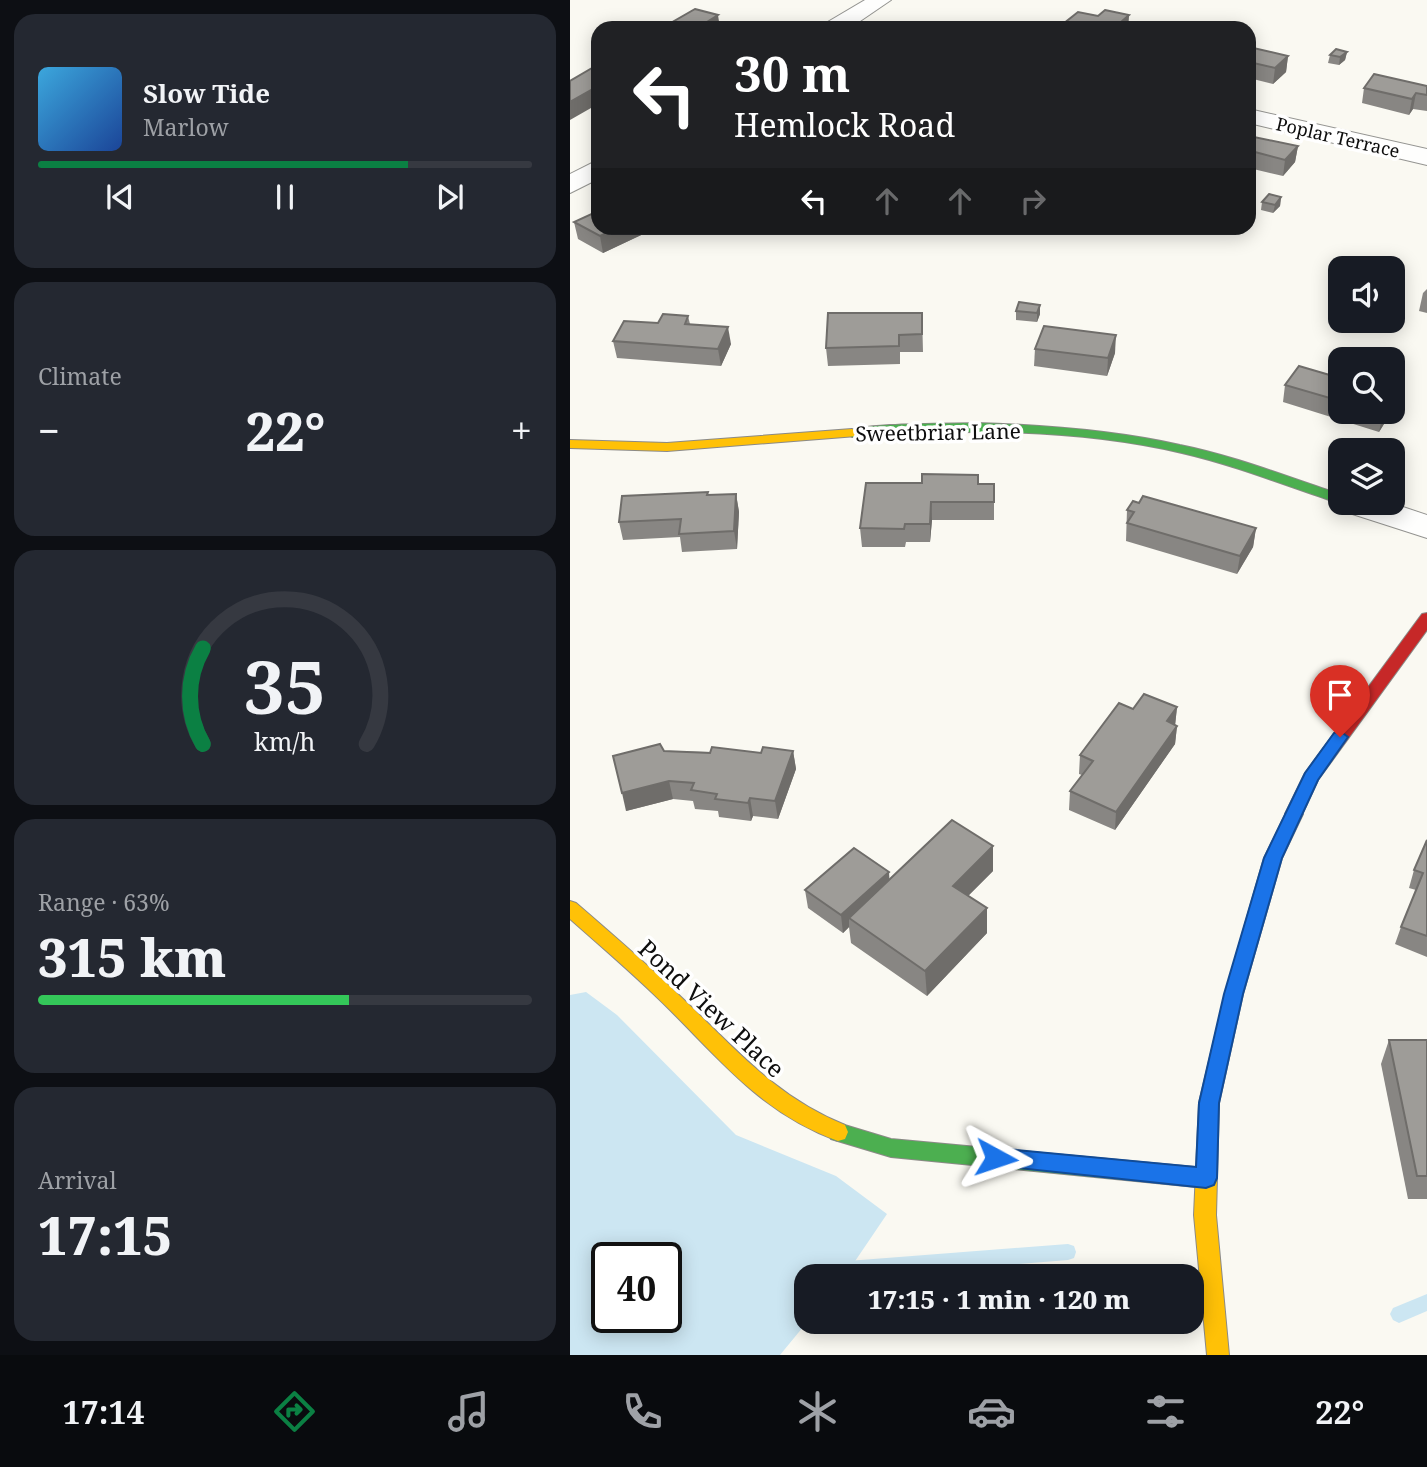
<!DOCTYPE html>
<html lang="en">
<head>
<meta charset="utf-8">
<style>
  :root { --surface:#171b24; --page:#242831; --text:#f1f3f6; --muted:#9ea1a6; --line:#363941; --accent:#0b8043 }
  body { margin:0; font-family:"Noto Serif",serif; background:var(--page); color:var(--text); height:100vh; display:flex; flex-direction:column; font-size:26px; white-space:nowrap }
  * { box-sizing:border-box; margin:0 }
  p { font-size:23px; color:var(--muted) }
  .icon { flex:none; width:38px; height:38px; fill:none; stroke:currentColor; stroke-width:2; stroke-linecap:round; stroke-linejoin:round }
  .map { position:relative; flex:1; overflow:hidden }
  .details { display:flex; flex-direction:column; gap:14px; padding:14px; background:#0d0f14; width:570px }
  .details>* { flex:none }
  .top-card { position:absolute; left:21px; top:21px; width:665px; height:214px; border-radius:21px; box-shadow:0 4px 18px #0003; background:#202124; color:#fff; overflow:hidden }
  .tools { position:absolute; left:758px; top:256px; display:grid; gap:14px }
  .tools a { display:grid; place-items:center; width:77px; height:77px; border-radius:14px; background:var(--surface); box-shadow:0 4px 18px #0003; font-size:35px }
  .speed { position:absolute; left:21px; top:1242px; display:flex; gap:14px; font-size:35px; font-weight:700; text-align:center }
  .speed>* { display:grid; place-content:center; width:91px; height:91px; border-radius:50%; background:var(--surface); box-shadow:0 4px 18px #0003; line-height:1 }
  .speed .limit { border:4px solid #111; border-radius:10px; background:#fff; color:#111 }
  .pin { position:absolute; display:grid; place-items:center; width:60px; height:60px; color:#fff; margin:-72px -30px; border-radius:50% 50% 50% 0; rotate:-45deg; box-shadow:0 0 7px #0007 }
  .pin .icon { rotate:45deg }
  .me { position:absolute; width:77px; margin:-38px; rotate:95deg; stroke-linejoin:round; filter:drop-shadow(0 0 5px #0008) }
  .turn { display:flex; align-items:center; gap:24px; height:147px; padding:0 28px; font-size:32px }
  .turn .icon { width:91px; height:91px; stroke-width:2.5 }
  .turn b { display:block; font-size:49px; line-height:60px }
  .lanes { display:flex; align-items:center; height:66px; padding:0 28px; background:#0003; justify-content:center; gap:35px; direction:ltr }
  .lanes .off { opacity:.35 }
  .big { font-size:52px; font-weight:800; line-height:1.1 }
  .details .tile { flex:1; display:flex; flex-direction:column; justify-content:center; gap:10px; min-width:0; padding:0 24px; border-radius:21px; background:var(--page) }
  .details .dial { align-items:center; gap:0 }
  .dial svg { height:182px; overflow:visible; fill:none; stroke:var(--line); stroke-width:7; stroke-linecap:round; text-anchor:middle }
  .dial text { fill:var(--text); stroke:none }
  .song { display:flex; align-items:center; gap:21px }
  .cover { width:84px; height:84px; border-radius:10px; background:linear-gradient(135deg,hsl(200 70% 55%),hsl(220 70% 35%)) }
  .played { height:7px; border-radius:4px; background:linear-gradient(90deg,var(--accent) 75%,var(--line) 75%) }
  .keys { display:flex; justify-content:space-around; direction:ltr }
  .heat { display:flex; justify-content:space-between; align-items:center; font-size:38px; direction:ltr }
  .charge { height:10px; border-radius:5px; background:linear-gradient(90deg,#34c759 63%,var(--line) 0) }
  .trip { position:absolute; left:224px; top:1264px; width:410px; height:70px; border-radius:21px; background:var(--surface); box-shadow:0 4px 18px #0003; font-weight:800; line-height:70px; text-align:center }
  .tab-bar { display:flex; height:112px; justify-content:space-around; align-items:center; background:#090b0e; color:var(--muted) }
  .tab-bar .icon { width:49px; height:49px }
  .tab-bar .current { color:var(--accent) }
  .tab-bar b { font-size:32px; color:var(--text) }
  main { display:flex; flex:1; min-height:0 }
  .map>svg:first-child { display:block }
</style>
</head>
<body>
<main>
<section class="details">
<div class="tile">
<div class="song"><i class="cover"></i><div><b>Slow Tide</b><p>Marlow</p></div></div>
<div class="played"></div>
<div class="keys"><svg class="icon" aria-label="previous" viewBox="0 0 24 24"><path d="M18 5L8 12l10 7zM5 5v14"/></svg><svg class="icon" aria-label="pause" viewBox="0 0 24 24"><path d="M8 5v14M16 5v14"/></svg><svg class="icon" aria-label="next" viewBox="0 0 24 24"><path d="M6 5l10 7-10 7zM19 5v14"/></svg></div>
</div>
<div class="tile"><p>Climate</p>
<div class="heat"><a>−</a><b class="big">22°</b><a>+</a></div>
</div>
<div class="tile dial"><svg viewBox="0 0 100 80">
<path d="M14 69A42 42 0 1 1 86 69"/>
<path d="M14 69A42 42 0 0 1 14 27" stroke="#0b8043"/>
<text x="50" y="56" font-size="32" font-weight="700">35</text>
<text x="50" y="72" font-size="11">km/h</text>
</svg></div>
<div class="tile"><p>Range · 63%</p><b class="big">315 km</b><div class="charge"></div></div>
<div class="tile"><p>Arrival</p><b class="big">17:15</b></div>
</section>
<div class="map">
<svg width="857" height="1355" viewBox="0 0 857 1355">
  <rect width="100%" height="100%" fill="#faf9f2"/>
  <!-- water -->
  <path fill="#cce6f2" fill-rule="evenodd" d="M 16,992 L 47,1015 L 166,1135 L 266,1176 L 317,1214 L 275,1276 L 236,1276 L 238,1321 L 210,1355 L 0,1355 L 0,995 ZM 37,1258 L 96,1258 L 96,1318 L 37,1318 Z"/>
  <g fill="none" stroke-linecap="round" stroke-linejoin="round">
    <!-- stream -->
    <g fill="#cce6f2" fill-rule="evenodd">
      <path d="M 498,1244 L 504,1246 L 506,1252 L 504,1258 L 498,1260 L 297,1276 L 259,1276 L 257,1270 L 259,1264 L 265,1262 Z"/>
      <path d="M 857,1294 L 857,1311 L 829,1323 L 823,1320 L 820,1314 L 823,1308 Z"/>
    </g>
    <defs>
      <g id="street">
        <path d="M 295,0 L 321,0 L 280,28 L 253,28 L 256,23 Z"/>
        <path d="M 679,109 L 857,149 L 857,165 L 679,123 Z"/>
        <path d="M 28,160 L 28,179 L 0,193 L 0,174 Z"/>
        <path d="M 770,494 L 770,502 L 818,502 L 857,515 L 857,538 L 770,510 L 765,502 Z"/>
      </g>
      <g id="fast">
        <path d="M 407,423 C 475,425 543,430 610,445 C 665,456 717,477 770,494 L 770,502 L 774,502 L 765,502 C 714,485 664,465 612,453 C 504,428 392,429 282,437 L 275,433 C 288,422 384,424 407,423 Z"/>
        <path d="M 268,1123 L 321,1139 L 636,1168 L 643,1171 L 646,1178 L 643,1185 L 636,1188 L 321,1157 L 261,1139 L 258,1132 L 261,1125 Z"/>
      </g>
      <g id="slow">
        <path d="M 282,429 L 289,433 L 287,436 L 97,451 L 0,448 L 0,440 L 97,443 Z"/>
        <path d="M 724,807 L 730,809 L 733,814 L 712,858 L 673,994 L 649,1103 L 646,1215 L 659,1355 L 637,1355 L 624,1215 L 629,1103 L 655,994 L 694,858 L 718,809 Z"/>
        <path d="M 0,901 L 6,903 C 42,934 77,964 111,997 C 164,1047 205,1097 275,1125 L 278,1132 L 275,1139 L 268,1141 C 193,1113 155,1065 100,1010 C 68,978 34,949 0,919 Z"/>
      </g>
      <path id="jam" d="M 857,613 L 857,630 L 748,780 L 730,819 L 718,819 L 715,814 L 735,773 L 852,614 Z"/>
    </defs>
    <!-- street casing -->
    <use href="#street" stroke="#949491" stroke-width="2"/>
    <!-- fast casing -->
    <use href="#fast" stroke="#8b8a87" stroke-width="2"/>
    <!-- slow casing -->
    <use href="#slow" stroke="#8b8a87" stroke-width="2"/>
    <!-- jam casing -->
    <use href="#jam" stroke="#8b8a87" stroke-width="2"/>
    <!-- street -->
    <use href="#street" fill="#fefefd" fill-rule="evenodd"/>
    <!-- fast -->
    <use href="#fast" fill="#4caf50" fill-rule="evenodd"/>
    <!-- slow -->
    <use href="#slow" fill="#ffc107" fill-rule="evenodd"/>
    <!-- jam -->
    <use href="#jam" fill="#c62828" fill-rule="evenodd"/>
  </g>
  <!-- wall -->
  <g fill="#888683">
    <path d="M 559,15 L 558,24 L 571,28 L 493,28 L 493,24 L 528,16 Z"/>
    <path d="M 679,47 L 718,56 L 716,72 L 703,84 L 679,78 Z"/>
    <path d="M 777,52 L 775,60 L 769,65 L 758,63 L 760,55 Z"/>
    <path d="M 857,86 L 857,111 L 843,109 L 839,115 L 792,103 L 794,88 Z"/>
    <path d="M 679,136 L 728,146 L 725,162 L 713,176 L 679,168 Z"/>
    <path d="M 711,197 L 710,206 L 703,213 L 691,210 L 692,202 Z"/>
    <path d="M 4,222 L 28,228 L 86,228 L 33,253 L 8,239 Z"/>
    <path d="M 86,228 L 117,228 L 101,235 Z"/>
    <path d="M 857,289 L 857,313 L 849,311 L 853,293 Z"/>
    <path d="M 470,305 L 470,314 L 467,322 L 446,320 L 446,311 Z"/>
    <path d="M 352,313 L 353,352 L 330,352 L 330,364 L 258,366 L 256,348 Z"/>
    <path d="M 118,316 L 120,324 L 161,344 L 151,366 L 47,358 L 43,341 L 88,323 Z"/>
    <path d="M 465,349 L 545,353 L 537,376 L 464,366 Z"/>
    <path d="M 770,378 L 770,411 L 822,411 L 809,432 L 713,402 L 715,385 Z"/>
    <path d="M 408,484 L 424,484 L 424,520 L 362,520 L 360,542 L 336,542 L 335,547 L 292,547 L 290,528 Z"/>
    <path d="M 166,494 L 169,512 L 167,549 L 112,552 L 110,537 L 53,540 L 49,522 L 138,495 Z"/>
    <path d="M 557,510 L 686,528 L 683,547 L 667,574 L 556,541 Z"/>
    <path d="M 607,707 L 605,725 L 607,726 L 605,744 L 545,830 L 499,810 L 500,791 L 512,775 L 509,774 L 510,755 L 563,709 Z"/>
    <path d="M 94,751 L 191,753 L 223,751 L 226,769 L 208,819 L 183,816 L 181,821 L 149,817 L 148,811 L 125,809 L 123,801 L 103,799 L 56,811 Z"/>
    <path d="M 857,840 L 857,957 L 825,944 L 831,927 L 846,890 L 839,888 L 844,870 Z"/>
    <path d="M 423,871 L 398,896 L 417,933 L 357,996 L 281,943 L 279,927 L 273,933 L 238,908 L 235,890 L 320,880 Z"/>
    <path d="M 819,1040 L 857,1040 L 857,1199 L 838,1199 L 811,1064 Z"/>
  </g>
  <!-- shaded-wall -->
  <g fill="#6f6d6a">
    <path d="M 148,15 L 150,28 L 129,28 L 129,27 Z"/>
    <path d="M 559,15 L 558,28 L 550,23 Z"/>
    <path d="M 777,52 L 775,60 L 769,65 L 770,57 Z"/>
    <path d="M 718,56 L 716,72 L 703,84 L 705,68 Z"/>
    <path d="M 28,86 L 28,104 L 0,120 L 0,102 Z"/>
    <path d="M 846,93 L 843,109 L 839,115 L 842,99 Z"/>
    <path d="M 728,146 L 725,162 L 713,176 L 715,160 Z"/>
    <path d="M 681,151 L 679,168 L 679,154 Z"/>
    <path d="M 711,197 L 710,206 L 703,213 L 705,205 Z"/>
    <path d="M 48,228 L 86,228 L 33,253 L 30,236 Z"/>
    <path d="M 100,228 L 117,228 L 101,235 Z"/>
    <path d="M 470,305 L 470,314 L 467,322 L 467,313 Z"/>
    <path d="M 158,327 L 161,344 L 151,366 L 148,349 Z"/>
    <path d="M 546,335 L 545,353 L 537,376 L 538,358 Z"/>
    <path d="M 826,395 L 822,411 L 822,400 Z"/>
    <path d="M 815,411 L 822,411 L 809,432 L 813,414 Z"/>
    <path d="M 166,494 L 169,512 L 167,549 L 164,531 Z"/>
    <path d="M 361,502 L 362,520 L 360,542 L 360,524 Z"/>
    <path d="M 686,528 L 683,547 L 667,574 L 670,556 Z"/>
    <path d="M 607,707 L 605,726 L 597,721 Z"/>
    <path d="M 607,726 L 605,744 L 545,830 L 546,812 Z"/>
    <path d="M 223,751 L 226,769 L 208,819 L 205,801 Z"/>
    <path d="M 99,781 L 103,799 L 56,811 L 52,793 Z"/>
    <path d="M 180,798 L 183,816 L 181,821 L 178,803 Z"/>
    <path d="M 423,846 L 423,871 L 383,911 L 383,886 Z"/>
    <path d="M 319,872 L 320,889 L 279,918 L 279,927 L 273,933 L 271,915 Z"/>
    <path d="M 417,908 L 417,933 L 357,996 L 355,971 Z"/>
  </g>
  <!-- building -->
  <g fill="#9e9c98" stroke="#6f6d6a" stroke-width="2">
    <path d="M 125,9 L 148,15 L 129,27 L 134,28 L 92,28 Z"/>
    <path d="M 535,10 L 559,15 L 550,23 L 571,27 L 570,28 L 514,28 L 493,24 L 508,12 L 528,16 Z"/>
    <path d="M 679,47 L 718,56 L 705,68 L 679,62 Z"/>
    <path d="M 766,49 L 777,52 L 770,57 L 760,55 Z"/>
    <path d="M 22,68 L 28,70 L 28,86 L 0,102 L 0,81 Z"/>
    <path d="M 804,74 L 857,86 L 857,95 L 846,93 L 842,99 L 794,88 Z"/>
    <path d="M 679,136 L 728,146 L 715,160 L 681,151 L 679,154 Z"/>
    <path d="M 699,194 L 711,197 L 705,205 L 692,202 Z"/>
    <path d="M 28,211 L 28,228 L 48,228 L 30,236 L 4,222 Z"/>
    <path d="M 449,302 L 470,305 L 467,313 L 446,311 Z"/>
    <path d="M 258,313 L 352,313 L 352,334 L 329,335 L 329,346 L 256,348 Z"/>
    <path d="M 93,314 L 118,316 L 115,324 L 158,327 L 148,349 L 43,341 L 54,321 L 88,323 Z"/>
    <path d="M 474,326 L 546,335 L 538,358 L 465,349 Z"/>
    <path d="M 729,366 L 770,378 L 770,401 L 715,385 Z"/>
    <path d="M 352,474 L 408,475 L 408,484 L 424,484 L 424,502 L 361,502 L 360,524 L 335,524 L 334,529 L 290,528 L 296,483 L 352,483 Z"/>
    <path d="M 138,492 L 137,495 L 166,494 L 164,531 L 109,534 L 111,519 L 49,522 L 52,496 Z"/>
    <path d="M 573,496 L 686,528 L 670,556 L 557,523 L 564,512 L 557,510 L 563,501 L 569,503 Z"/>
    <path d="M 574,694 L 607,707 L 597,721 L 607,726 L 546,812 L 500,791 L 523,761 L 510,755 L 549,703 L 563,709 Z"/>
    <path d="M 90,744 L 94,751 L 140,753 L 142,747 L 191,753 L 193,747 L 223,751 L 205,801 L 180,798 L 178,803 L 145,799 L 147,794 L 121,790 L 124,783 L 99,781 L 52,793 L 43,756 Z"/>
    <path d="M 382,820 L 423,846 L 383,886 L 417,908 L 355,971 L 279,918 Z"/>
    <path d="M 857,840 L 857,936 L 831,927 L 853,873 L 844,870 Z"/>
    <path d="M 284,848 L 319,872 L 271,915 L 235,890 Z"/>
    <path d="M 819,1040 L 857,1040 L 857,1176 L 847,1176 Z"/>
  </g>
  <!-- route -->
  <path fill="#1a73e8" stroke="#114b97" stroke-width="2" d="M 770,731 L 778,737 L 748,780 L 712,858 L 673,994 L 649,1103 L 647,1178 L 644,1185 L 636,1188 L 419,1165 L 416,1158 L 419,1151 L 426,1148 L 626,1167 L 629,1103 L 654,994 L 694,858 L 735,773 L 764,733 Z"/>
  <g text-anchor="middle" dominant-baseline="central" stroke-width="7" stroke-linejoin="round" paint-order="stroke">
    <!-- far-street labels -->
    <g font-size="18" fill="#0e0e0e" stroke="#fff">
      <text transform="translate(768 137) rotate(13)">Poplar Terrace</text>
    </g>
    <!-- street labels -->
    <g font-size="21" fill="#0e0e0e" stroke="#fff">
      <text transform="translate(368 432) rotate(-1)">Sweetbriar Lane</text>
    </g>
    <!-- near-street labels -->
    <g font-size="24" fill="#0e0e0e" stroke="#fff">
      <text transform="translate(142 1008) rotate(43)">Pond View Place</text>
    </g>
  </g>
</svg>
<div class="tools">
<a><svg class="icon" aria-label="sound" viewBox="0 0 24 24"><path d="M4 9h4l5-4v14l-5-4H4zM17 9q2 3 0 6"/></svg></a>
<a><svg class="icon" aria-label="search" viewBox="0 0 24 24"><circle cx="10" cy="10" r="6"/><path d="M15 15l6 6"/></svg></a>
<a><svg class="icon" aria-label="layers" viewBox="0 0 24 24"><path d="M12 4l9 5-9 5-9-5zM3 14l9 5 9-5"/></svg></a>
</div>
<div class="speed"><div class="limit">40</div></div>
<div class="pin" style="left:770px;top:737px;background:#d93025"><svg class="icon" aria-label="arrive" viewBox="0 0 24 24"><path d="M6 21V4h12l-3 4 3 4H6"/></svg></div>
<svg class="me" style="left:426px;top:1158px" viewBox="-20 -20 40 40"><path d="M0-17L14 15 0 8-14 15z" fill="#1a73e8" stroke="#fff" stroke-width="4"/></svg>
<div class="trip">17:15 · 1 min · 120 m</div>
<div class="top-card">
<div class="turn"><svg class="icon" aria-label="left" viewBox="0 0 24 24"><path d="M17 20v-9H6M10 6l-5 5 5 5"/></svg><div><b>30 m</b>Hemlock Road</div></div>
<div class="lanes"><svg class="icon" aria-label="left" viewBox="0 0 24 24"><path d="M17 20v-9H6M10 6l-5 5 5 5"/></svg><svg class="icon off" aria-label="ahead" viewBox="0 0 24 24"><path d="M12 20V5M6 11l6-6 6 6"/></svg><svg class="icon off" aria-label="ahead" viewBox="0 0 24 24"><path d="M12 20V5M6 11l6-6 6 6"/></svg><svg class="icon off" aria-label="right" viewBox="0 0 24 24"><path d="M7 20v-9h11M14 6l5 5-5 5"/></svg></div>
</div>
</div>
</main>
<nav class="tab-bar">
<b>17:14</b>
<svg class="icon current" aria-label="directions" viewBox="0 0 24 24"><path d="M12 3l9 9-9 9-9-9zM9 14v-3h6M13 9l2 2-2 2"/></svg>
<svg class="icon" aria-label="music" viewBox="0 0 24 24"><path d="M9 18V5l10-2v13"/><circle cx="6" cy="18" r="3"/><circle cx="16" cy="16" r="3"/></svg>
<svg class="icon" aria-label="phone" viewBox="0 0 24 24"><path d="M5 4h4l2 5-3 2q2 4 5 5l2-3 5 2v4C11 20 4 13 5 4z"/></svg>
<svg class="icon" aria-label="climate" viewBox="0 0 24 24"><path d="M12 3v18M4 7l16 10M4 17L20 7"/></svg>
<svg class="icon" aria-label="car" viewBox="0 0 24 24"><path d="M5 17H2v-5l4-1 3-4h7l3 4 3 1v5h-3M9 17h6M6 11h13"/><circle cx="7" cy="17" r="2"/><circle cx="17" cy="17" r="2"/></svg>
<svg class="icon" aria-label="filters" viewBox="0 0 24 24"><path d="M4 7h16M4 17h16"/><circle cx="9" cy="7" r="2"/><circle cx="15" cy="17" r="2"/></svg>
<b>22°</b>
</nav>
</body>
</html>
